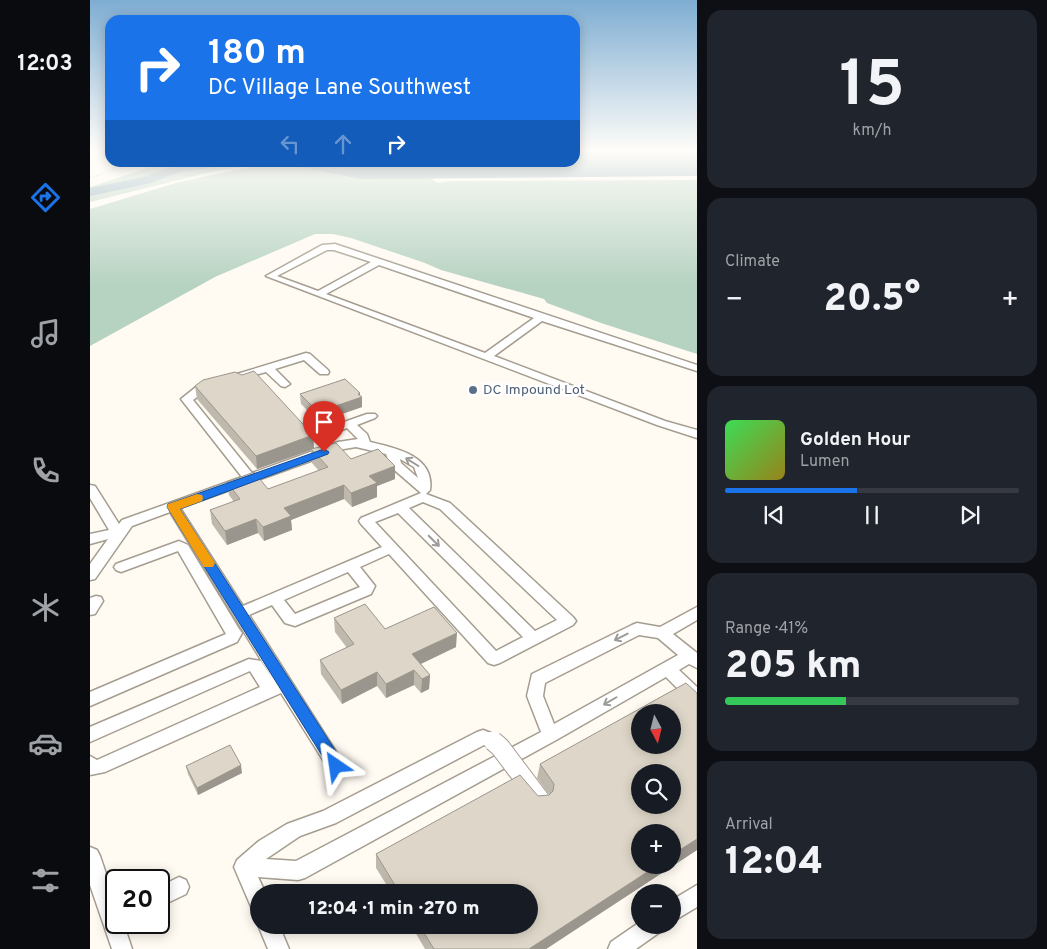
<!DOCTYPE html>
<html lang="en">
<head>
<meta charset="utf-8">
<style>
  :root { --surface:#171b24; --page:#20242c; --text:#f1f3f6; --muted:#9ea1a6; --line:#363941; --accent:#1a73e8 }
  body { margin:0; font-family:Overpass,sans-serif; background:var(--page); color:var(--text); height:100vh; display:flex; flex-direction:column; font-size:19px; white-space:nowrap }
  * { box-sizing:border-box; margin:0 }
  p { font-size:16px; color:var(--muted) }
  .icon { flex:none; width:28px; height:28px; fill:none; stroke:currentColor; stroke-width:2; stroke-linecap:round; stroke-linejoin:round }
  .map { position:relative; flex:1; overflow:hidden }
  .sheet { display:flex; flex-direction:column; gap:10px; padding:10px; background:#0d0f14; width:350px }
  .sheet>* { flex:none }
  .hud { position:absolute; left:15px; top:15px; width:475px; height:152px; border-radius:15px; box-shadow:0 2px 12px #0003; background:#1a73e8; color:#fff; overflow:hidden }
  .needle { width:32px; rotate:173deg }
  .controls { position:absolute; left:541px; top:704px; display:grid; gap:10px }
  .controls a { display:grid; place-items:center; width:50px; height:50px; border-radius:50%; background:var(--surface); box-shadow:0 2px 12px #0003; font-size:25px }
  .speed { position:absolute; left:15px; top:869px; display:flex; gap:10px; font-size:25px; font-weight:700; text-align:center }
  .speed>* { display:grid; place-content:center; width:65px; height:65px; border-radius:50%; background:var(--surface); box-shadow:0 2px 12px #0003; line-height:1 }
  .speed .limit { border:2px solid #111; border-radius:8px; background:#fff; color:#111 }
  .pin { position:absolute; display:grid; place-items:center; width:42px; height:42px; color:#fff; margin:-51px -21px; border-radius:50% 50% 50% 0; rotate:-45deg; box-shadow:0 0 5px #0007 }
  .pin .icon { rotate:45deg }
  .me { position:absolute; width:55px; margin:-28px; rotate:328deg; stroke-linejoin:round; filter:drop-shadow(0 0 4px #0008) }
  .turn { display:flex; align-items:center; gap:18px; height:105px; padding:0 20px; font-size:22px }
  .turn .icon { width:65px; height:65px; stroke-width:2.5 }
  .turn b { display:block; font-size:35px; line-height:42px }
  .lanes { display:flex; align-items:center; height:48px; padding:0 20px; background:#0003; justify-content:center; gap:25px; direction:ltr }
  .lanes .off { opacity:.35 }
  .big { font-size:38px; font-weight:800; line-height:1.1 }
  .sheet .card { flex:1; display:flex; flex-direction:column; justify-content:center; gap:8px; min-width:0; padding:0 18px; border-radius:15px; background:var(--page) }
  .sheet .dial { align-items:center; gap:0 }
  .dial b { font-size:65px; line-height:1 }
  .song { display:flex; align-items:center; gap:15px }
  .cover { width:60px; height:60px; border-radius:8px; background:linear-gradient(135deg,hsl(130 70% 55%),hsl(50 70% 35%)) }
  .played { height:5px; border-radius:2px; background:linear-gradient(90deg,var(--accent) 45%,var(--line) 45%) }
  .keys { display:flex; justify-content:space-around; direction:ltr }
  .heat { display:flex; justify-content:space-between; align-items:center; font-size:28px; direction:ltr }
  .charge { height:8px; border-radius:4px; background:linear-gradient(90deg,#34c759 41%,var(--line) 0) }
  .trip { position:absolute; left:160px; top:884px; width:288px; height:50px; border-radius:25px; background:var(--surface); box-shadow:0 2px 12px #0003; font-weight:800; line-height:50px; text-align:center }
  main { display:flex; flex:1; min-height:0 }
  .dock { display:flex; flex-direction:column; width:90px; justify-content:space-around; align-items:center; background:#090b0e; color:var(--muted) }
  .dock .icon { width:35px; height:35px }
  .dock .current { color:var(--accent) }
  .dock b { font-size:22px; color:var(--text) }
  .map>svg:first-child { display:block }
</style>
</head>
<body>
<main>
<nav class="dock">
<b>12:03</b>
<svg class="icon current" aria-label="directions" viewBox="0 0 24 24"><path d="M12 3l9 9-9 9-9-9zM9 14v-3h6M13 9l2 2-2 2"/></svg>
<svg class="icon" aria-label="music" viewBox="0 0 24 24"><path d="M9 18V5l10-2v13"/><circle cx="6" cy="18" r="3"/><circle cx="16" cy="16" r="3"/></svg>
<svg class="icon" aria-label="phone" viewBox="0 0 24 24"><path d="M5 4h4l2 5-3 2q2 4 5 5l2-3 5 2v4C11 20 4 13 5 4z"/></svg>
<svg class="icon" aria-label="climate" viewBox="0 0 24 24"><path d="M12 3v18M4 7l16 10M4 17L20 7"/></svg>
<svg class="icon" aria-label="car" viewBox="0 0 24 24"><path d="M5 17H2v-5l4-1 3-4h7l3 4 3 1v5h-3M9 17h6M6 11h13"/><circle cx="7" cy="17" r="2"/><circle cx="17" cy="17" r="2"/></svg>
<svg class="icon" aria-label="filters" viewBox="0 0 24 24"><path d="M4 7h16M4 17h16"/><circle cx="9" cy="7" r="2"/><circle cx="15" cy="17" r="2"/></svg>
</nav>
<div class="map">
<svg width="607" height="949" viewBox="0 0 607 949">
  <rect width="100%" height="100%" fill="#fffaf2"/>
  <!-- green -->
  <path fill="#b6d2c1" d="M 73,163 L 189,163 L 270,179 L 340,178 L 348,183 L 361,181 L 607,180 L 607,354 L 511,323 L 457,303 L 454,299 L 351,270 L 335,263 L 261,238 L 243,234 L 225,234 L 125,277 L 0,346 L 0,209 L 89,182 L 173,164 L 125,171 L 0,202 L 0,187 Z"/>
  <!-- water -->
  <path fill="#80a3b1" d="M 485,152 L 607,152 L 607,176 L 270,179 L 189,163 L 485,162 Z"/>
  <g fill="none" stroke-linecap="round" stroke-linejoin="round">
    <!-- river -->
    <path fill="#80a3b1" fill-rule="evenodd" d="M 107,162 L 139,162 L 133,166 L 90,172 L 61,183 L 0,196 L 0,188 L 54,177 L 84,166 Z"/>
    <defs>
      <g id="minor">
        <path d="M 245,244 L 607,365 L 607,371 L 452,321 L 404,356 L 575,421 L 607,430 L 607,438 L 567,425 L 176,276 L 232,245 ZM 237,250 L 244,250 L 281,262 L 228,291 L 187,276 ZM 289,265 L 444,318 L 395,353 L 236,294 Z"/>
        <path d="M 216,353 L 220,354 L 238,370 L 239,372 L 238,374 L 230,374 L 214,360 L 185,369 L 200,384 L 195,387 L 191,386 L 176,372 L 151,379 L 146,376 L 147,374 Z"/>
        <path d="M 122,382 L 126,383 L 127,385 C 122,390 111,394 103,400 L 162,473 L 248,442 L 268,439 L 257,428 L 241,434 L 235,430 L 237,428 L 277,414 L 285,414 L 287,416 L 285,418 L 267,425 L 277,434 L 280,442 C 306,448 345,456 340,490 L 336,494 L 360,503 L 483,617 L 486,621 L 483,625 L 410,663 L 404,665 L 398,663 L 299,554 L 270,567 L 285,586 L 281,594 L 205,626 L 195,623 L 182,605 L 159,615 L 252,761 L 255,766 L 252,771 L 246,774 L 240,771 L 191,693 L 15,772 L 0,775 L 0,756 L 7,760 L 170,687 L 160,671 L 0,742 L 0,727 L 159,659 L 171,661 L 184,681 L 80,512 L 42,526 L 5,579 L 0,580 L 0,564 L 18,539 L 0,544 L 0,534 L 19,530 L 0,498 L 0,485 L 5,486 L 29,524 L 32,520 L 152,477 L 91,399 L 106,387 ZM 266,447 L 296,454 L 301,467 L 331,493 L 271,518 L 269,521 L 271,524 L 292,547 L 153,606 L 90,508 L 254,449 ZM 310,459 L 324,467 L 328,478 L 311,463 ZM 333,502 L 350,509 L 467,620 L 445,631 L 319,508 ZM 308,513 L 433,637 L 406,651 L 285,522 ZM 258,572 L 270,587 L 205,614 L 194,600 Z"/>
        <path d="M 89,541 L 98,545 L 149,629 L 152,633 L 147,642 L 0,706 L 0,692 L 136,634 L 88,551 L 31,572 L 26,570 L 24,567 L 26,564 Z"/>
        <path d="M 6,596 L 11,597 L 13,601 L 5,614 L 0,615 L 0,598 Z"/>
        <path d="M 607,607 L 607,620 L 583,634 L 607,653 L 607,668 L 599,664 L 589,670 L 607,687 L 607,704 L 601,702 L 576,677 L 468,739 L 215,878 L 208,880 L 168,877 L 175,892 L 169,892 L 169,912 L 162,909 L 144,867 L 147,860 L 169,841 L 197,824 L 233,811 L 387,732 L 393,730 L 409,736 L 412,741 L 409,746 L 403,748 L 394,745 L 246,823 L 210,836 L 176,859 L 206,861 L 451,732 L 437,696 L 442,674 L 542,625 L 547,623 L 570,627 ZM 549,635 L 568,638 L 588,655 L 464,724 L 453,696 L 455,683 Z"/>
        <path d="M 0,847 L 7,850 L 10,856 L 26,903 L 26,922 L 33,922 L 42,949 L 22,949 L 0,885 Z"/>
        <path d="M 89,877 L 96,880 L 99,887 L 96,894 L 69,907 L 69,887 Z"/>
        <path d="M 607,885 L 607,907 L 582,922 L 582,900 Z"/>
        <path d="M 550,922 L 550,925 L 573,925 L 570,932 L 546,949 L 518,949 L 521,942 Z"/>
        <path d="M 169,923 L 169,925 L 189,925 L 199,949 L 178,949 L 168,925 Z"/>
      </g>
    </defs>
    <!-- minor casing -->
    <use href="#minor" stroke="#a49d90" stroke-width="3"/>
    <!-- path -->
    <path stroke="#95918b" stroke-width="1" stroke-dasharray="1 2.5" stroke-linecap="butt" d="M 0,178 L 24,170 L 28,162"/>
    <!-- minor -->
    <use href="#minor" fill="#fff" fill-rule="evenodd"/>
    <defs>
      <path id="minor-bridge" d="M 403,741 L 410,747 L 450,800"/>
    </defs>
    <!-- minor-bridge casing -->
    <use href="#minor-bridge" stroke="#a49d90" stroke-width="21" stroke-linecap="butt"/>
    <!-- minor-bridge -->
    <use href="#minor-bridge" stroke="#fff" stroke-width="19"/>
  </g>
  <!-- wall -->
  <g fill="#bfb9ad">
    <path d="M 105,386 L 223,435 L 224,448 L 261,459 L 305,479 L 287,486 L 287,497 L 262,507 L 254,499 L 201,520 L 202,530 L 174,541 L 168,533 L 137,545 L 122,524 L 120,510 L 144,502 L 139,495 L 137,482 L 178,489 L 229,471 L 222,463 L 221,450 L 167,469 L 107,399 Z"/>
    <path d="M 210,394 L 270,395 L 272,407 L 229,422 L 211,404 Z"/>
    <path d="M 244,618 L 295,629 L 366,647 L 331,664 L 340,675 L 339,689 L 331,693 L 324,685 L 296,698 L 287,686 L 252,704 L 231,674 L 230,660 L 257,648 L 245,632 Z"/>
    <path d="M 607,693 L 607,850 L 456,949 L 335,949 L 321,925 L 439,925 L 439,892 L 301,892 L 286,868 L 286,854 L 448,796 L 459,795 L 447,778 L 450,764 Z"/>
    <path d="M 96,766 L 152,773 L 108,795 L 98,774 Z"/>
  </g>
  <!-- shaded-wall -->
  <g fill="#9b968d">
    <path d="M 270,393 L 270,398 L 272,397 L 272,407 L 229,422 L 228,412 Z"/>
    <path d="M 223,435 L 224,449 L 167,469 L 166,456 Z"/>
    <path d="M 305,466 L 305,479 L 287,486 L 287,497 L 262,507 L 261,493 L 279,476 Z"/>
    <path d="M 254,485 L 254,499 L 201,520 L 202,530 L 174,541 L 173,527 L 194,508 Z"/>
    <path d="M 166,519 L 168,533 L 137,545 L 135,531 Z"/>
    <path d="M 367,633 L 366,647 L 322,668 L 322,654 Z"/>
    <path d="M 324,670 L 324,685 L 296,698 L 296,684 Z"/>
    <path d="M 287,672 L 287,686 L 252,704 L 251,690 Z"/>
    <path d="M 340,675 L 339,689 L 331,693 L 332,679 Z"/>
    <path d="M 151,765 L 152,773 L 108,795 L 107,788 Z"/>
    <path d="M 607,839 L 607,850 L 456,949 L 439,949 L 568,865 L 582,865 L 582,855 Z"/>
  </g>
  <!-- building -->
  <g fill="#ded7c9" stroke="#9b968d" fill-rule="evenodd">
    <path d="M 164,371 L 223,435 L 166,456 L 105,386 L 113,380 L 145,372 L 152,375 Z"/>
    <path d="M 255,379 L 270,393 L 268,394 L 272,397 L 228,412 L 210,394 Z"/>
    <path d="M 246,443 L 261,459 L 288,449 L 305,466 L 279,476 L 287,483 L 261,493 L 254,485 L 194,508 L 201,516 L 173,527 L 166,519 L 135,531 L 120,510 L 150,499 L 137,482 L 164,472 L 178,489 L 238,467 L 221,449 Z"/>
    <path d="M 275,604 L 295,629 L 344,607 L 367,633 L 322,654 L 340,675 L 332,679 L 324,670 L 296,684 L 287,672 L 251,690 L 230,660 L 264,644 L 244,618 Z"/>
    <path d="M 596,683 L 607,693 L 607,839 L 582,855 L 582,832 L 550,832 L 550,865 L 568,865 L 439,949 L 344,949 L 329,925 L 439,925 L 439,892 L 309,892 L 286,854 L 430,775 L 448,796 L 459,795 L 463,791 L 464,784 L 450,764 ZM 550,712 L 582,712 L 582,745 L 550,745 ZM 550,772 L 582,772 L 582,805 L 550,805 Z"/>
    <path d="M 140,745 L 151,765 L 107,788 L 96,766 Z"/>
  </g>
  <!-- one-way arrows -->
  <defs><path id="oneway-shaft" d="M-6 0H5M1.5-3L5.5 0L1.5 3" fill="none" stroke-width="1.6" stroke-linecap="round" stroke-linejoin="round" transform="scale(1.25)"/></defs>
  <g stroke="#9c9b98">
    <use href="#oneway-shaft" transform="translate(322 462) rotate(-148)"/>
    <use href="#oneway-shaft" transform="translate(344 541) rotate(45)"/>
    <use href="#oneway-shaft" transform="translate(531 637) rotate(153)"/>
    <use href="#oneway-shaft" transform="translate(520 701) rotate(150)"/>
  </g>
  <!-- sky -->
  <linearGradient id="sky" x2="0" y2="1"><stop stop-color="#7eadd2"/><stop offset="0.53" stop-color="#fffdf9"/><stop offset="1" stop-color="#fffdf9" stop-opacity="0"/></linearGradient>
  <rect width="607" height="285" fill="url(#sky)"/>
  <!-- route -->
  <path fill="#1a73e8" stroke="#114b97" d="M 234,449 L 239,452 L 238,454 L 90,509 L 252,761 L 254,766 L 252,770 L 246,773 L 241,770 L 77,507 L 78,504 Z"/>
  <!-- slow -->
  <path fill="#f59e0b" d="M 107,494 L 112,495 L 113,498 L 112,501 L 90,509 L 125,563 L 123,567 L 114,567 L 77,507 L 78,504 Z"/>
  <!-- markers -->
  <circle fill="#5c6f8a" stroke="#fff" stroke-width="2" cx="383" cy="390" r="5"/>
  <g text-anchor="middle" dominant-baseline="central" stroke-width="5" stroke-linejoin="round" paint-order="stroke">
    <!-- service labels -->
    <g font-size="14" fill="#4e5e75" stroke="#fff" text-anchor="start">
      <text x="393" y="390">DC Impound Lot</text>
    </g>
  </g>
</svg>
<div class="controls">
<a><svg class="needle" viewBox="-14 -14 28 28"><path d="M0-13l5 13h-10z" fill="#e53935"/><path d="M0 13l5-13h-10z" fill="#9ea1a6"/></svg></a>
<a><svg class="icon" aria-label="search" viewBox="0 0 24 24"><circle cx="10" cy="10" r="6"/><path d="M15 15l6 6"/></svg></a>
<a>+</a>
<a>−</a>
</div>
<div class="speed"><div class="limit">20</div></div>
<div class="pin" style="left:234px;top:452px;background:#d93025"><svg class="icon" aria-label="arrive" viewBox="0 0 24 24"><path d="M6 21V4h12l-3 4 3 4H6"/></svg></div>
<svg class="me" style="left:246px;top:766px" viewBox="-20 -20 40 40"><path d="M0-17L14 15 0 8-14 15z" fill="#1a73e8" stroke="#fff" stroke-width="4"/></svg>
<div class="trip">12:04 · 1 min · 270 m</div>
<div class="hud">
<div class="turn"><svg class="icon" aria-label="right" viewBox="0 0 24 24"><path d="M7 20v-9h11M14 6l5 5-5 5"/></svg><div><b>180 m</b>DC Village Lane Southwest</div></div>
<div class="lanes"><svg class="icon off" aria-label="left" viewBox="0 0 24 24"><path d="M17 20v-9H6M10 6l-5 5 5 5"/></svg><svg class="icon off" aria-label="ahead" viewBox="0 0 24 24"><path d="M12 20V5M6 11l6-6 6 6"/></svg><svg class="icon" aria-label="right" viewBox="0 0 24 24"><path d="M7 20v-9h11M14 6l5 5-5 5"/></svg></div>
</div>
</div>
<section class="sheet">
<div class="card dial"><b>15</b><p>km/h</p></div>
<div class="card"><p>Climate</p>
<div class="heat"><a>−</a><b class="big">20.5°</b><a>+</a></div>
</div>
<div class="card">
<div class="song"><i class="cover"></i><div><b>Golden Hour</b><p>Lumen</p></div></div>
<div class="played"></div>
<div class="keys"><svg class="icon" aria-label="previous" viewBox="0 0 24 24"><path d="M18 5L8 12l10 7zM5 5v14"/></svg><svg class="icon" aria-label="pause" viewBox="0 0 24 24"><path d="M8 5v14M16 5v14"/></svg><svg class="icon" aria-label="next" viewBox="0 0 24 24"><path d="M6 5l10 7-10 7zM19 5v14"/></svg></div>
</div>
<div class="card"><p>Range · 41%</p><b class="big">205 km</b><div class="charge"></div></div>
<div class="card"><p>Arrival</p><b class="big">12:04</b></div>
</section>
</main>
</body>
</html>
